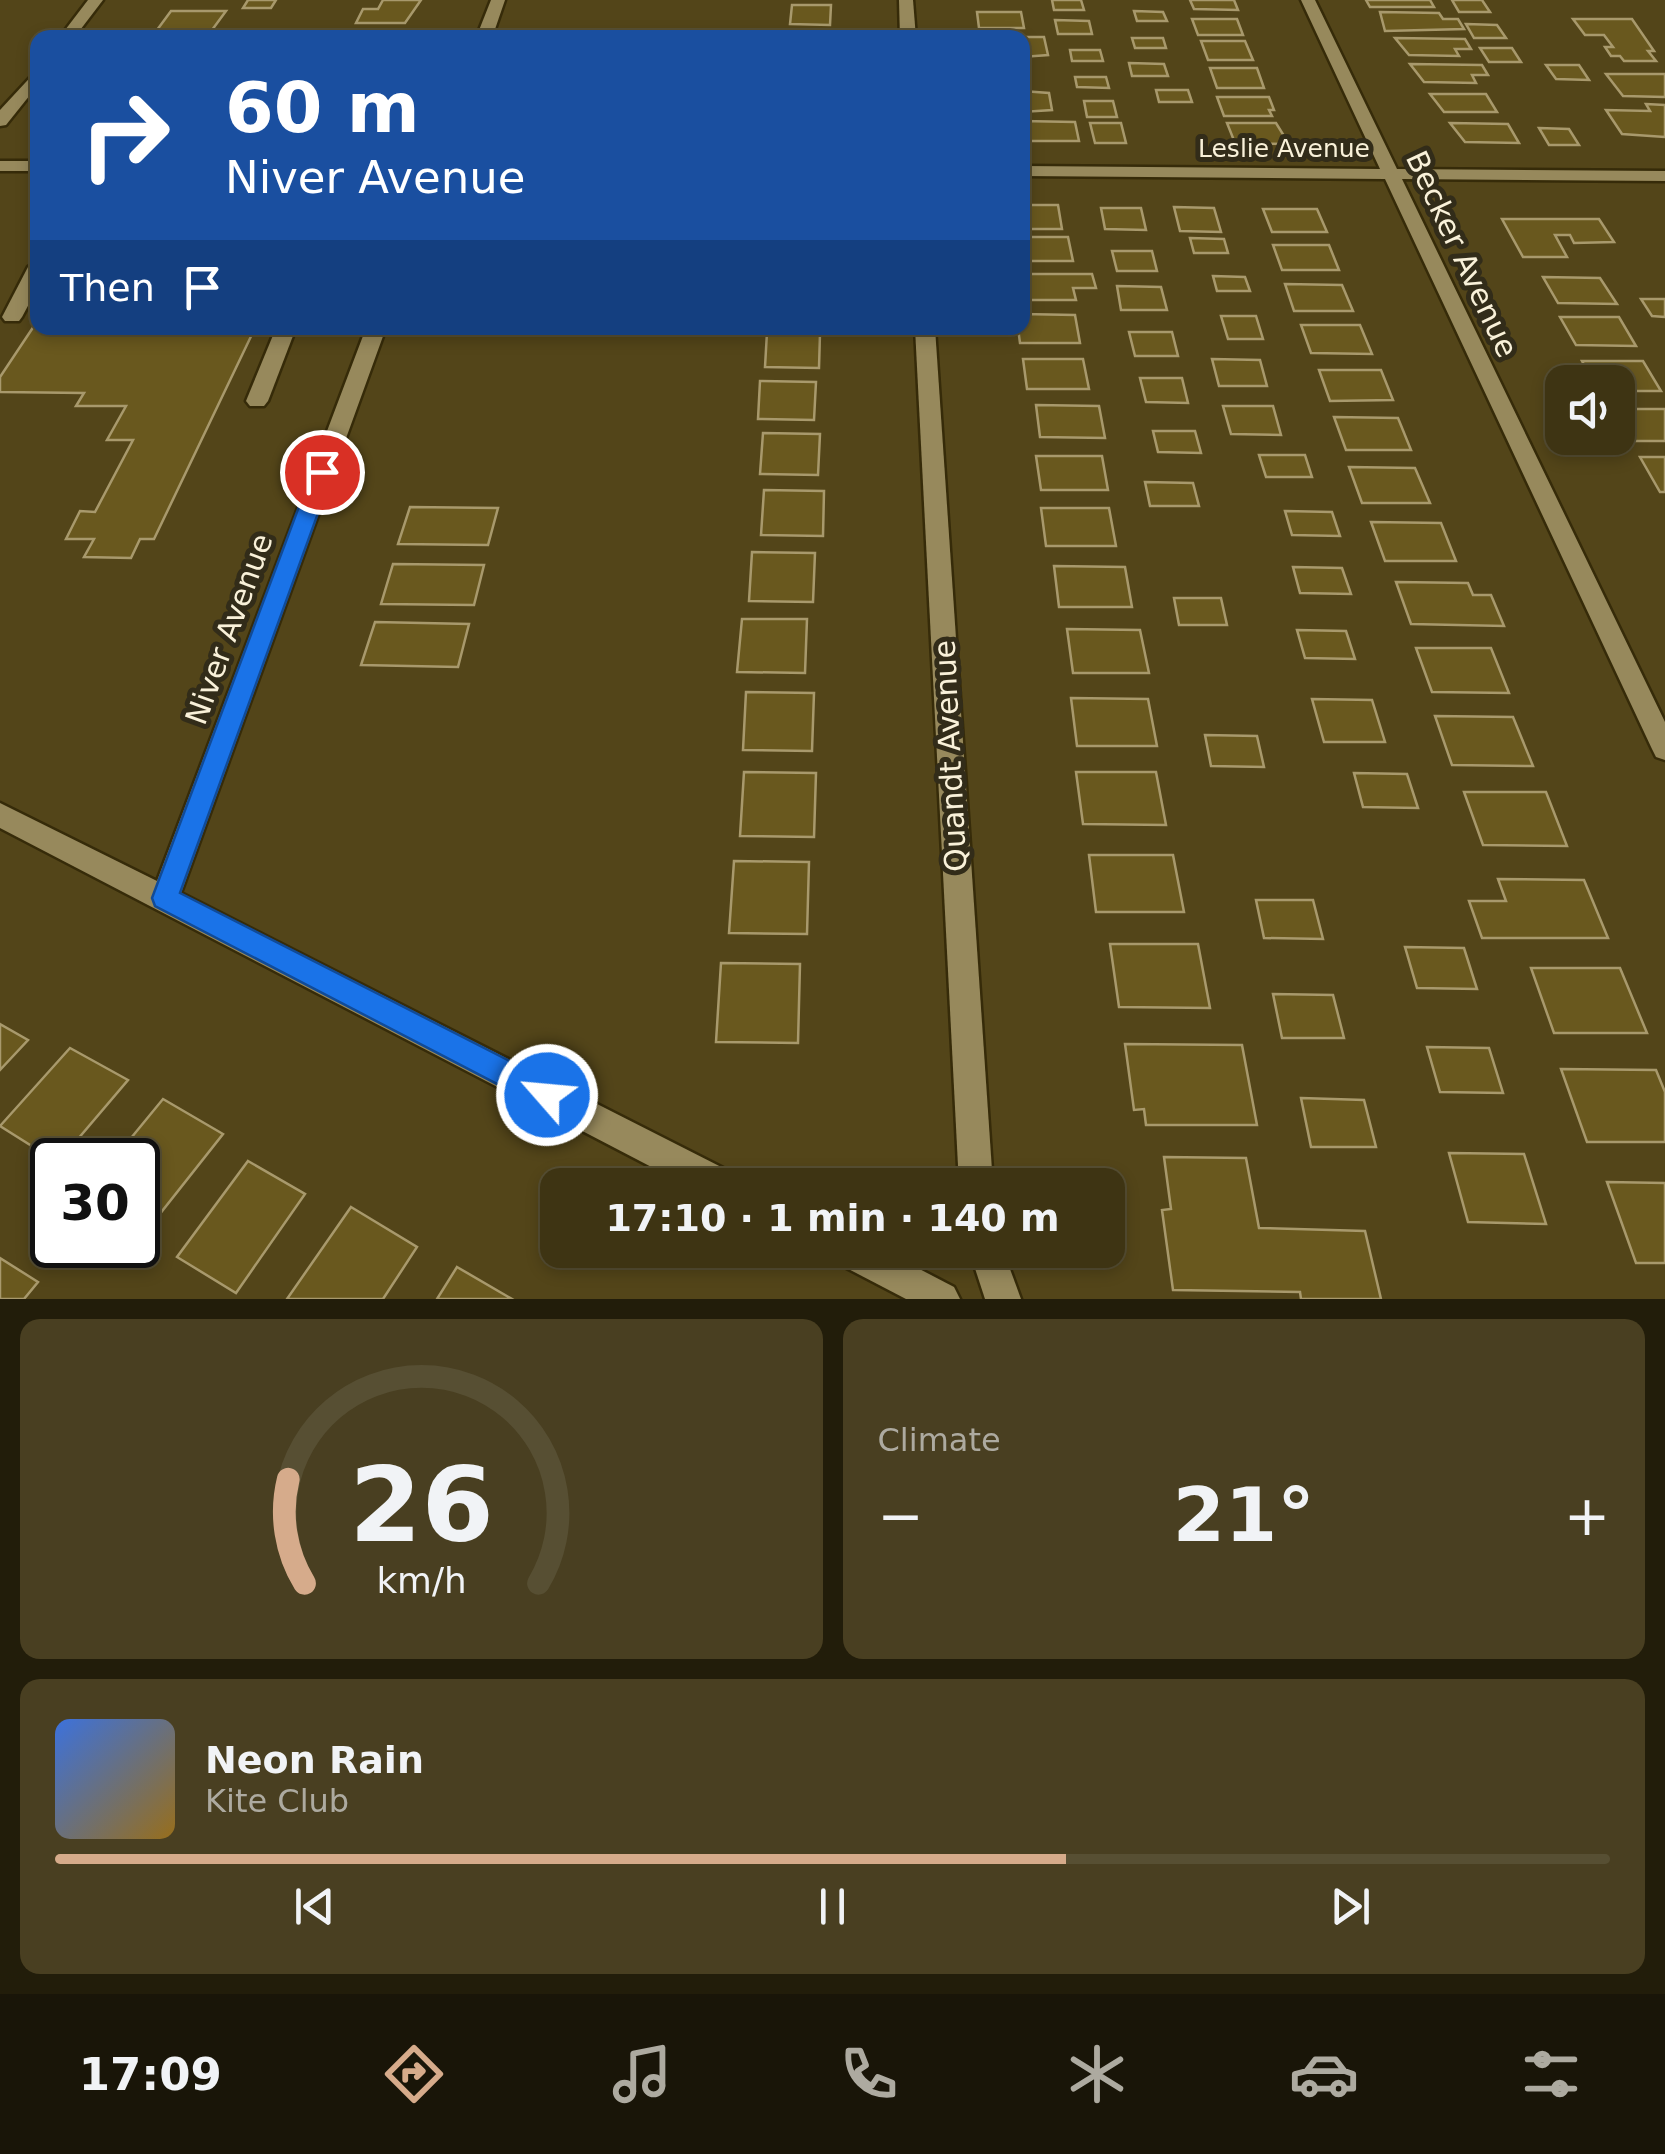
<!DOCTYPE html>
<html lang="en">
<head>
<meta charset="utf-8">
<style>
  :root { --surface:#3e3413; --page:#493f21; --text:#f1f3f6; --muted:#adaaa0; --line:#574f33; --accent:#d6ab8b }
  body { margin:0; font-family:"DejaVu Sans",sans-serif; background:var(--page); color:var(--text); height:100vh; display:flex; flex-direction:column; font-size:38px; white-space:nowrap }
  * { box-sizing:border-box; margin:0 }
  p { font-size:32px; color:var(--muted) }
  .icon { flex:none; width:55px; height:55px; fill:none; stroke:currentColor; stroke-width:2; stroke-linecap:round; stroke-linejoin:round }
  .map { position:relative; height:1299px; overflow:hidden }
  .side { display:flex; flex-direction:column; gap:20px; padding:20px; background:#221d0a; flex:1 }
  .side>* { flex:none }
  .banner { position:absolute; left:30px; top:30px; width:1000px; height:305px; border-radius:20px; box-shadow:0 5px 15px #0003,0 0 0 2px var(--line); background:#1a4fa0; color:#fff; overflow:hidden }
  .buttons { position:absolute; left:1545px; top:365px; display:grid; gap:20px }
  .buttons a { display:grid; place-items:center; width:90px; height:90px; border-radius:20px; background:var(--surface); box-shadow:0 5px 15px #0003,0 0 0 2px var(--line); font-size:50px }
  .speed { position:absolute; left:30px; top:1138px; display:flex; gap:20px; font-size:50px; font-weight:700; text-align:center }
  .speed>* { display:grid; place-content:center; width:130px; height:130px; border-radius:50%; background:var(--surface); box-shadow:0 5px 15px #0003,0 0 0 2px var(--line); line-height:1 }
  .speed .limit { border:5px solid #111; border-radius:15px; background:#fff; color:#111 }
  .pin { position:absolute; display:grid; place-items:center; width:85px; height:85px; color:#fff; margin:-42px; border:5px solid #fff; border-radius:50%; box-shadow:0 2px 10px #0007 }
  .me { position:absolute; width:110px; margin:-55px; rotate:297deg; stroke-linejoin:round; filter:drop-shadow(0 0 8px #0008) }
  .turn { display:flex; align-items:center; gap:35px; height:210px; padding:0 30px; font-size:45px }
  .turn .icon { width:130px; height:130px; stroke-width:2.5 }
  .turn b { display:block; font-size:70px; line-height:85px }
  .then { display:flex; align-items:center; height:95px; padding:0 30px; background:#0003; gap:20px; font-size:38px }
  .big { font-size:75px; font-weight:800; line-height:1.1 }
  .side .card { flex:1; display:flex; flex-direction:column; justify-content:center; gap:15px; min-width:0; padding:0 35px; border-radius:20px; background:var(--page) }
  .side .dial { align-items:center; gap:0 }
  .dial svg { height:260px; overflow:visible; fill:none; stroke:var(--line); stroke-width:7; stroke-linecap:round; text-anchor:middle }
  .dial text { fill:var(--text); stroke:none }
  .song { display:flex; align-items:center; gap:30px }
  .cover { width:120px; height:120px; border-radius:15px; background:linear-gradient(135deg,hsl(220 70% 55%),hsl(40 70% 35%)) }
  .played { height:10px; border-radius:5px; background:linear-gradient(90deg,var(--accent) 65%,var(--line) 65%) }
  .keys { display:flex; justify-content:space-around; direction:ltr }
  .heat { display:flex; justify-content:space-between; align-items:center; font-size:55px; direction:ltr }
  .side .tiles { flex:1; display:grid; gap:20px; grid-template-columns:1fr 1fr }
  .card:last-child { grid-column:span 2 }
  .trip { position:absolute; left:540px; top:1168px; width:585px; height:100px; border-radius:20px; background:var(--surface); box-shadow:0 5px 15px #0003,0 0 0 2px var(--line); font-weight:800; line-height:100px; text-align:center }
  .tabs { display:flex; height:160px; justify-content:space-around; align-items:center; background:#191508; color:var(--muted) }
  .tabs .icon { width:70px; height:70px }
  .tabs .on { color:var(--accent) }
  .tabs b { font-size:45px; color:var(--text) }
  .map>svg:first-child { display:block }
</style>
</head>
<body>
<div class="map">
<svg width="1665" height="1299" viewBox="0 0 1665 1299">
  <rect width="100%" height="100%" fill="#534519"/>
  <!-- building -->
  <g fill="#69581e" stroke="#a8996c" stroke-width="2.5">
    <path d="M 248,0 L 276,0 L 271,8 L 243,8 Z"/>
    <path d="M 383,0 L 421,0 L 405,23 L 356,23 L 363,9 L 378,9 Z"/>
    <path d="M 1052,0 L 1081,0 L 1084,10 L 1054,10 Z"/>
    <path d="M 1190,0 L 1234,0 L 1238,10 L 1194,9 Z"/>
    <path d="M 1366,0 L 1430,0 L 1434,7 L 1370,7 Z"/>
    <path d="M 1452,0 L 1482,0 L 1490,12 L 1459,12 Z"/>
    <path d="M 792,5 L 831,5 L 830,25 L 790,24 Z"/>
    <path d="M 171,11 L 226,11 L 212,30 L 185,30 L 179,37 L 199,38 L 161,38 L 166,30 L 157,30 Z"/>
    <path d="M 1134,11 L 1163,12 L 1167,21 L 1137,21 Z"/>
    <path d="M 977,12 L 1021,12 L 1024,28 L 979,28 Z"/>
    <path d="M 1380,12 L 1439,13 L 1443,19 L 1458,19 L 1464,29 L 1385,31 Z"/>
    <path d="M 1192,19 L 1237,19 L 1243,35 L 1198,35 Z"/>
    <path d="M 1573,19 L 1632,19 L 1654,51 L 1648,51 L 1656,61 L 1624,61 L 1620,56 L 1611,56 L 1605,47 L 1613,47 L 1604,35 L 1585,35 Z"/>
    <path d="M 1055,20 L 1089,21 L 1092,34 L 1058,34 Z"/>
    <path d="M 1466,24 L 1497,25 L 1506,38 L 1474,38 Z"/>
    <path d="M 790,32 L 830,32 L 830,38 L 789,38 Z"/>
    <path d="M 968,37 L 1044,37 L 1048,55 L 1022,57 L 1022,38 Z"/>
    <path d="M 1132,38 L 1163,38 L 1166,48 L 1135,48 Z"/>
    <path d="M 1395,38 L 1465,39 L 1471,49 L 1455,49 L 1459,56 L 1409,55 Z"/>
    <path d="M 1201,41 L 1245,41 L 1253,60 L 1208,60 Z"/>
    <path d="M 1480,48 L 1512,48 L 1521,62 L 1489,62 Z"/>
    <path d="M 1070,50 L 1100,50 L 1103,61 L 1072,61 Z"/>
    <path d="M 1129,63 L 1164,64 L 1168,76 L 1132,76 Z"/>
    <path d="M 1410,64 L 1482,65 L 1488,75 L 1472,75 L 1476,83 L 1424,82 Z"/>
    <path d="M 1546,65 L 1579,65 L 1589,80 L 1556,79 Z"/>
    <path d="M 1210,68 L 1257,68 L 1264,88 L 1217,88 Z"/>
    <path d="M 1606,74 L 1665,74 L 1665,97 L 1623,96 Z"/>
    <path d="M 1075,77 L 1106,77 L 1109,88 L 1077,87 Z"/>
    <path d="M 1156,90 L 1188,90 L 1192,102 L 1159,102 Z"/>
    <path d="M 1022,91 L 1049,93 L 1052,110 L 1022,112 Z"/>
    <path d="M 1430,94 L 1486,94 L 1497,112 L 1444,112 Z"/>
    <path d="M 1217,97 L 1269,97 L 1274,110 L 1269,110 L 1272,116 L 1224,116 Z"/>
    <path d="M 1084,101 L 1113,101 L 1117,117 L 1087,117 Z"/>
    <path d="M 1646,104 L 1665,105 L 1665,137 L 1622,134 L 1606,110 L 1650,111 Z"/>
    <path d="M 1022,121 L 1075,122 L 1079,141 L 1022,141 Z"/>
    <path d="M 1090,123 L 1121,123 L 1126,143 L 1095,143 Z"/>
    <path d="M 1227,123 L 1276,123 L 1289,144 L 1235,143 Z"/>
    <path d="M 1450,123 L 1508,124 L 1519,143 L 1465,142 Z"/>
    <path d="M 1539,128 L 1569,129 L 1579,145 L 1549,145 Z"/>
    <path d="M 1022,205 L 1058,205 L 1062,229 L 1022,229 Z"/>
    <path d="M 1174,207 L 1214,208 L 1221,232 L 1180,231 Z"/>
    <path d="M 1101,208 L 1141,208 L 1146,230 L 1105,229 Z"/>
    <path d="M 1263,209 L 1317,209 L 1327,232 L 1272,232 Z"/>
    <path d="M 1502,219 L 1599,219 L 1614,242 L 1574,243 L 1570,235 L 1555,235 L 1567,257 L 1523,257 Z"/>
    <path d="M 1022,237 L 1068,237 L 1073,261 L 1022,261 Z"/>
    <path d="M 1190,238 L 1224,239 L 1228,253 L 1194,253 Z"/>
    <path d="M 1273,245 L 1329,245 L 1339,270 L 1282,270 Z"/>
    <path d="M 1112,251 L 1152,251 L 1157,271 L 1117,271 Z"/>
    <path d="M 1022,274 L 1092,274 L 1096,288 L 1073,288 L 1076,300 L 1022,300 Z"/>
    <path d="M 1213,276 L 1245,277 L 1250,291 L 1217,291 Z"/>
    <path d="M 1543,277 L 1600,278 L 1617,304 L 1558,303 Z"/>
    <path d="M 1285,284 L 1342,285 L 1353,311 L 1294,311 Z"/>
    <path d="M 1117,286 L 1161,287 L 1167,310 L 1121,310 Z"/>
    <path d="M 1641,299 L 1665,299 L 1665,317 L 1652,316 Z"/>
    <path d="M 1022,314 L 1075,315 L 1080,343 L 1020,343 L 1018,328 L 1022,328 Z"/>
    <path d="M 1221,316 L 1256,316 L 1263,339 L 1228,339 Z"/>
    <path d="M 1560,317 L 1619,317 L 1636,346 L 1576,345 Z"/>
    <path d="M 38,320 L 38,328 L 255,328 L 154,539 L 140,539 L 131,558 L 84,557 L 94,539 L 66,539 L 80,511 L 95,512 L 133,440 L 107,440 L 126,406 L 76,406 L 84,393 L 0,392 L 0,377 Z"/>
    <path d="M 1301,325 L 1360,325 L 1372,354 L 1311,353 Z"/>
    <path d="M 767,332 L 820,333 L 819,368 L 765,367 Z"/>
    <path d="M 1129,332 L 1172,332 L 1178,356 L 1135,356 Z"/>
    <path d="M 1023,359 L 1083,359 L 1089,389 L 1027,389 Z"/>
    <path d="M 1212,359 L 1260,360 L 1267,386 L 1219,386 Z"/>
    <path d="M 1582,361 L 1643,361 L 1661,391 L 1618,391 L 1618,382 L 1594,382 Z"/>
    <path d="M 1319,370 L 1381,370 L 1393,400 L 1330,401 Z"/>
    <path d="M 1140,378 L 1182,378 L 1188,403 L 1146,402 Z"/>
    <path d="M 760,381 L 816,382 L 814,420 L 758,419 Z"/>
    <path d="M 1036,405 L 1099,406 L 1105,438 L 1040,437 Z"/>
    <path d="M 1223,406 L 1273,406 L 1281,435 L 1231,434 Z"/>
    <path d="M 1618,409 L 1665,409 L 1665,441 L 1624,441 L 1618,429 Z"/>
    <path d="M 1334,417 L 1398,418 L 1411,450 L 1346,450 Z"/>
    <path d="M 1153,431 L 1195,431 L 1201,453 L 1158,452 Z"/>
    <path d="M 763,433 L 820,434 L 818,475 L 760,474 Z"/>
    <path d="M 1259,455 L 1305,455 L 1312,477 L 1266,477 Z"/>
    <path d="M 1036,456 L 1102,456 L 1108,490 L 1041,490 Z"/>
    <path d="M 1640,457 L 1665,457 L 1665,492 L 1660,492 Z"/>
    <path d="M 1349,467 L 1415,468 L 1430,503 L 1362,503 Z"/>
    <path d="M 1145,482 L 1193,483 L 1199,506 L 1150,506 Z"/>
    <path d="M 764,490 L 824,491 L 823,536 L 761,535 Z"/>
    <path d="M 410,507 L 498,508 L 488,545 L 398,544 Z"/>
    <path d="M 1041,508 L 1109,508 L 1116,546 L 1046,546 Z"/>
    <path d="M 1285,511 L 1332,512 L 1340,536 L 1292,535 Z"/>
    <path d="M 1371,522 L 1441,523 L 1456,561 L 1385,561 Z"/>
    <path d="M 752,552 L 815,553 L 813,602 L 749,601 Z"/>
    <path d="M 393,564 L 484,565 L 474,605 L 381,604 Z"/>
    <path d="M 1054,566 L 1125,567 L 1132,607 L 1059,607 Z"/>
    <path d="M 1293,567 L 1342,568 L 1351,594 L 1300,593 Z"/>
    <path d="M 1396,582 L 1468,583 L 1473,595 L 1491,595 L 1504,626 L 1411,624 Z"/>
    <path d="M 1174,598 L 1221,598 L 1227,625 L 1179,625 Z"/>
    <path d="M 742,619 L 807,619 L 805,673 L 737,672 Z"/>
    <path d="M 375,622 L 469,624 L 458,667 L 361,665 Z"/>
    <path d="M 1067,629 L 1140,630 L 1149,673 L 1073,673 Z"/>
    <path d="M 1297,630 L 1346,631 L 1355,659 L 1305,658 Z"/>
    <path d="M 1416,648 L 1491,648 L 1509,693 L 1432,692 Z"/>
    <path d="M 746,692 L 814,693 L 812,751 L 743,750 Z"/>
    <path d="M 1071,698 L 1148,699 L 1157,746 L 1077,746 Z"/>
    <path d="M 1312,699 L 1372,700 L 1385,742 L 1324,742 Z"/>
    <path d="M 1435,716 L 1513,717 L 1533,766 L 1452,765 Z"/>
    <path d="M 1205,735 L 1257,736 L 1264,767 L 1211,766 Z"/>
    <path d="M 744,772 L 816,773 L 814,837 L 740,836 Z"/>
    <path d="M 1076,772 L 1156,772 L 1166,825 L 1083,824 Z"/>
    <path d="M 1354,773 L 1407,774 L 1418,808 L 1363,807 Z"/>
    <path d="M 1464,792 L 1546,792 L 1567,846 L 1483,845 Z"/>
    <path d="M 1089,855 L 1173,855 L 1184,912 L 1096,912 Z"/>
    <path d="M 734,861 L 809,862 L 807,934 L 729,933 Z"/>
    <path d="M 1498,879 L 1584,880 L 1608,938 L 1482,938 L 1469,901 L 1506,901 Z"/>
    <path d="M 1256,900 L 1313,900 L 1323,939 L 1264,938 Z"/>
    <path d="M 1110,944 L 1198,944 L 1210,1008 L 1119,1007 Z"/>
    <path d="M 1405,947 L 1464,948 L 1477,989 L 1417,988 Z"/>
    <path d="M 721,963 L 800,964 L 798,1043 L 716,1042 Z"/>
    <path d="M 1531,968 L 1620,968 L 1647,1033 L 1554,1033 Z"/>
    <path d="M 1273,994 L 1333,995 L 1344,1038 L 1282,1038 Z"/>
    <path d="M 0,1024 L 28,1040 L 0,1070 Z"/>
    <path d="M 1125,1044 L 1242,1045 L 1257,1125 L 1146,1125 L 1144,1109 L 1134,1110 Z"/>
    <path d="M 1427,1047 L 1489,1048 L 1503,1093 L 1440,1092 Z"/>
    <path d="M 70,1048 L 128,1080 L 60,1160 L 54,1160 L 0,1126 Z"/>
    <path d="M 1561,1069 L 1656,1070 L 1665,1092 L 1665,1142 L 1587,1142 Z"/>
    <path d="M 1301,1098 L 1364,1100 L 1376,1147 L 1311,1147 Z"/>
    <path d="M 163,1099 L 223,1134 L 155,1220 L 138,1210 L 138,1160 L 113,1160 Z"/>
    <path d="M 1449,1153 L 1524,1154 L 1546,1224 L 1468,1222 Z"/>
    <path d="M 1164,1157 L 1246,1158 L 1259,1228 L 1365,1231 L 1381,1299 L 1301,1299 L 1300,1292 L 1173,1290 L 1162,1210 L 1171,1209 Z"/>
    <path d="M 248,1161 L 305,1194 L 236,1293 L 177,1257 Z"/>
    <path d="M 1607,1182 L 1665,1183 L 1665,1263 L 1636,1263 Z"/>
    <path d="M 351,1207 L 417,1247 L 383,1299 L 287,1299 Z"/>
    <path d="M 0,1258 L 38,1282 L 24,1299 L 0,1299 Z"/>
    <path d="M 457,1267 L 512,1299 L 437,1299 Z"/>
  </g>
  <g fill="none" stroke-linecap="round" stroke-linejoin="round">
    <defs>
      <g id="minor">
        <path d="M 88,0 L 103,0 L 74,38 L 59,38 Z"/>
        <path d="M 491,0 L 505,0 L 492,38 L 476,38 Z"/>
        <path d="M 899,0 L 913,0 L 916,38 L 900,38 Z"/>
        <path d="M 1301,0 L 1315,0 L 1397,169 L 1665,171 L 1665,181 L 1402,179 L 1665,722 L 1665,760 L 1656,757 L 1652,749 L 1385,179 L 1022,176 L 1022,166 L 1380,169 Z"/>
        <path d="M 38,69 L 38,85 L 6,125 L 0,126 L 0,110 Z"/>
        <rect x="0" y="161" width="38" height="10"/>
        <path d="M 38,261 L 38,287 L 22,317 L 19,321 L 5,321 L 2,317 L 28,267 Z"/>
        <path d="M 276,328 L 296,328 L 268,401 L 264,406 L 250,406 L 246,401 Z"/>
        <path d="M 366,328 L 386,328 L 181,893 L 733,1173 L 738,1185 L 686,1185 L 0,828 L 0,803 L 157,881 Z"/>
        <path d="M 915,328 L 935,328 L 993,1185 L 959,1185 Z"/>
        <path d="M 830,1250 L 883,1250 L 954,1287 L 960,1299 L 906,1299 L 835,1262 Z"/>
        <path d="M 969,1250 L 1003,1250 L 1021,1299 L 985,1299 Z"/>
      </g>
    </defs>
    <!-- minor casing -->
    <use href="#minor" stroke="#362b09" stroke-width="5"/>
    <!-- minor -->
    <use href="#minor" fill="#97895c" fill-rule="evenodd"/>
  </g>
  <!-- route -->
  <path fill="#1a73e8" stroke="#114b97" stroke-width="2.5" d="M 322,465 L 333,472 L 180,893 L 557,1085 L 562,1095 L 557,1105 L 547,1110 L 155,906 L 152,898 L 312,472 Z"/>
  <g text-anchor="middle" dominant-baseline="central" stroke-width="10" stroke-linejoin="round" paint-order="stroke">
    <!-- far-street labels -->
    <g font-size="25" fill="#f9f1d9" stroke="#322c19">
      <text x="1284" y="148">Leslie Avenue</text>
    </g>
    <!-- street labels -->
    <g font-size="30" fill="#f9f1d9" stroke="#322c19">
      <text transform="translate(1462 254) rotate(65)">Becker Avenue</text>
      <text transform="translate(229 629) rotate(-70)">Niver Avenue</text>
      <text transform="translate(950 756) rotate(-93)">Quandt Avenue</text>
    </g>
  </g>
</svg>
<div class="buttons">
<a><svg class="icon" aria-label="sound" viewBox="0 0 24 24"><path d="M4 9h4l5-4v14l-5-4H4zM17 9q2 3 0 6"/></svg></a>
</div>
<div class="speed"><div class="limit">30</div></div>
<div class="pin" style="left:322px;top:472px;background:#d93025"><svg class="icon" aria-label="arrive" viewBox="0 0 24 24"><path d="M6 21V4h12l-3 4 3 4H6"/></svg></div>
<svg class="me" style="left:547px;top:1095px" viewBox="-20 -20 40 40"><circle r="17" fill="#1a73e8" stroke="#fff" stroke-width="3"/><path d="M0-11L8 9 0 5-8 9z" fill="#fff"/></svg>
<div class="trip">17:10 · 1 min · 140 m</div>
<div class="banner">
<div class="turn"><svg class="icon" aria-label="right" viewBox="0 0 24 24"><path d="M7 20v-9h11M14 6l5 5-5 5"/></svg><div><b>60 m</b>Niver Avenue</div></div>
<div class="then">Then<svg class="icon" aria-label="arrive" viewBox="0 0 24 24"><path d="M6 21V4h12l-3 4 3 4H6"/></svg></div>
</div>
</div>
<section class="side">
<div class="tiles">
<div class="card dial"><svg viewBox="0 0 100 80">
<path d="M14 69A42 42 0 1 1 86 69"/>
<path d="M14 69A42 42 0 0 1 9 37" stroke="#d6ab8b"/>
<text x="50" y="56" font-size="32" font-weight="700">26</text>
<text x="50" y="72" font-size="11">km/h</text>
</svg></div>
<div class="card"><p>Climate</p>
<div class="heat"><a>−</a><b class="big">21°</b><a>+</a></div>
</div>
<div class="card">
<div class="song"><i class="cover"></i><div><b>Neon Rain</b><p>Kite Club</p></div></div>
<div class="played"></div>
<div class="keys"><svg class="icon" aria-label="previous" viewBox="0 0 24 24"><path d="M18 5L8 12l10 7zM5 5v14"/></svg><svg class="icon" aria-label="pause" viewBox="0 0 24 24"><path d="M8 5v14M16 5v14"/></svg><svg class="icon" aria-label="next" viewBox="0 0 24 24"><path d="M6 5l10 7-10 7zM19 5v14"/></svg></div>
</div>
</div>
</section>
<nav class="tabs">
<b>17:09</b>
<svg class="icon on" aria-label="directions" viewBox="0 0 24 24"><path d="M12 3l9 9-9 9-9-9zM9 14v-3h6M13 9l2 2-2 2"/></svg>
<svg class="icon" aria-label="music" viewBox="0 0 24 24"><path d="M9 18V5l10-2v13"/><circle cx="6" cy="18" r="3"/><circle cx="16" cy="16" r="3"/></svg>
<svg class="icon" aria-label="phone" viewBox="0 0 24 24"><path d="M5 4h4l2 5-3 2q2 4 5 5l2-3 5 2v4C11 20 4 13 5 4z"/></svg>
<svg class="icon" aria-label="climate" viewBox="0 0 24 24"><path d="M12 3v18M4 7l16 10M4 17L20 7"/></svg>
<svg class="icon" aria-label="car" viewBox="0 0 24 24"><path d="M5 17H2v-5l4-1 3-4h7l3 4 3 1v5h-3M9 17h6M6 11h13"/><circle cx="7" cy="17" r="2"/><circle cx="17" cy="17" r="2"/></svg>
<svg class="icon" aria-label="filters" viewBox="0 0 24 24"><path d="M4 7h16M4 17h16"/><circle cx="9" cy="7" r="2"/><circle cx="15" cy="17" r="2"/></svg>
</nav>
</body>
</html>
